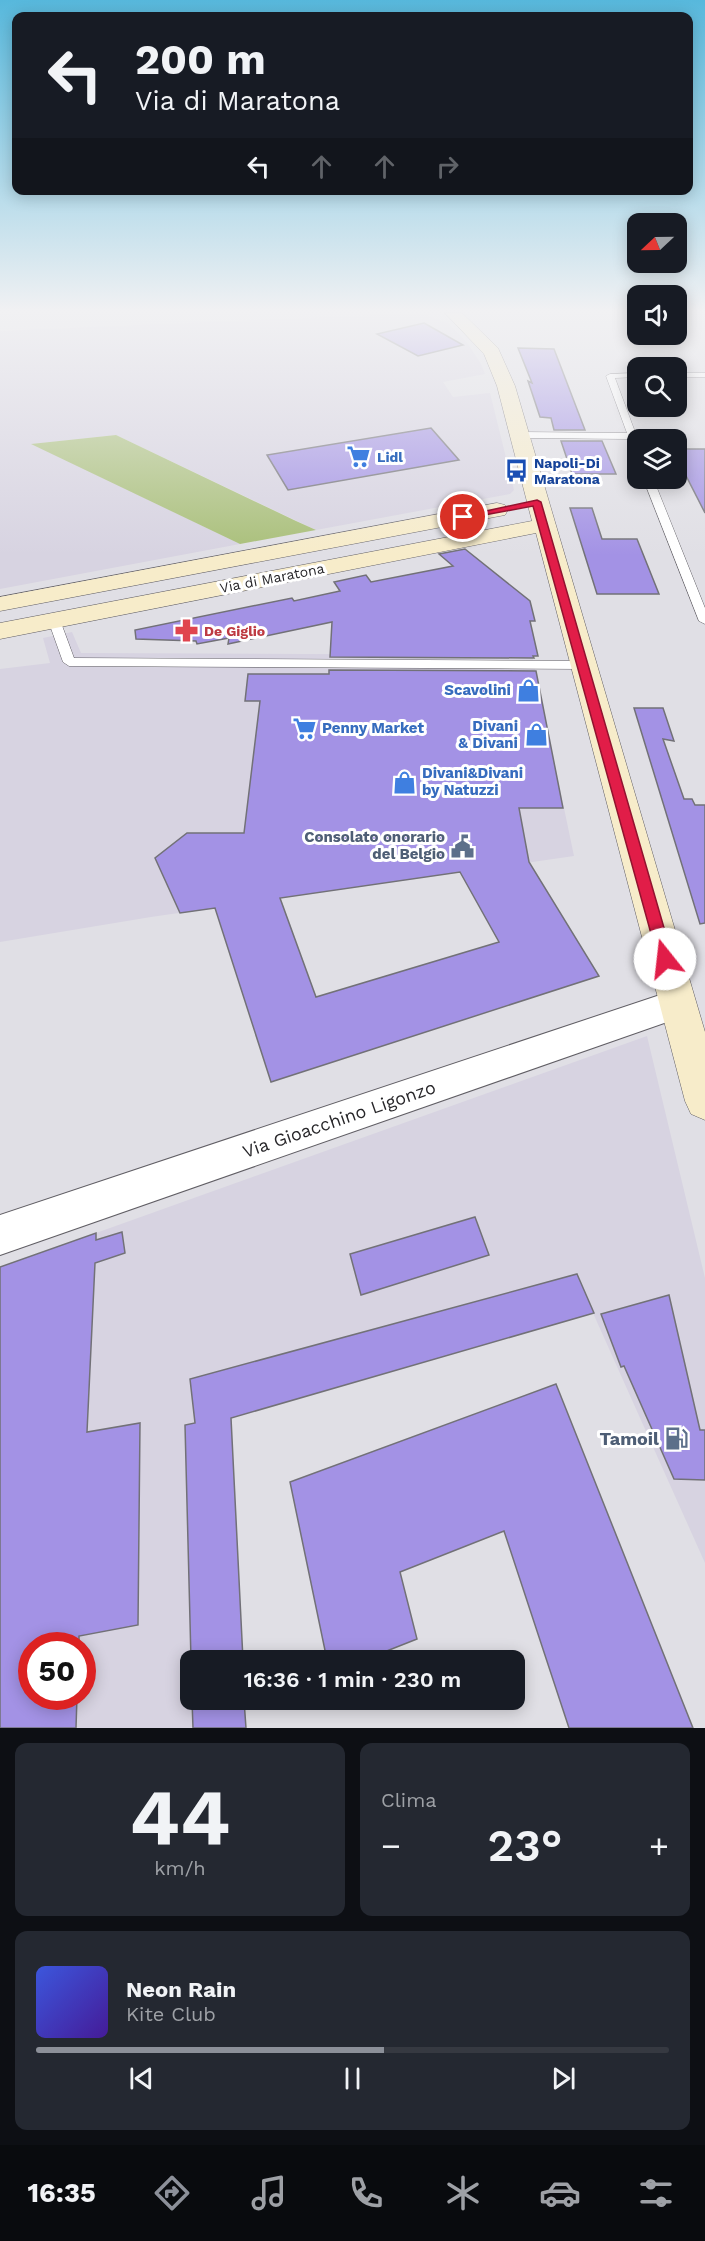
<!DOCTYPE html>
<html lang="it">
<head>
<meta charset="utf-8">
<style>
  :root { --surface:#171b24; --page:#242831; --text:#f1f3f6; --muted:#9ea1a6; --line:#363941; --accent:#8c9099 }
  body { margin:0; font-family:"Work Sans",sans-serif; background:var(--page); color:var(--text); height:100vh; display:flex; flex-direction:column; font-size:22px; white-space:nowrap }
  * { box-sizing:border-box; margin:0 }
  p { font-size:20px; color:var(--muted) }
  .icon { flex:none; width:33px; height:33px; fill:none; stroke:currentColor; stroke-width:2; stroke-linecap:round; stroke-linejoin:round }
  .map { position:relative; height:1728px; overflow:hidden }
  .details { display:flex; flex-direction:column; gap:15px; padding:15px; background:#0d0f14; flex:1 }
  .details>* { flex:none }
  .hud { position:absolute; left:12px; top:12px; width:681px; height:183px; border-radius:12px; box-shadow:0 3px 15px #0003; background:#171b24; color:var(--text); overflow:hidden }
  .needle { width:39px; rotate:248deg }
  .buttons { position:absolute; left:627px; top:213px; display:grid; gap:12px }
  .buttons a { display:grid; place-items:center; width:60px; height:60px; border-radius:12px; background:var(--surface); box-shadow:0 3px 15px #0003; font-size:30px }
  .speed { position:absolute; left:18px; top:1632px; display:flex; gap:12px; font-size:30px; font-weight:700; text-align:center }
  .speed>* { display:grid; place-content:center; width:78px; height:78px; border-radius:50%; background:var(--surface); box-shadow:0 3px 15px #0003; line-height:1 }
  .speed .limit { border:9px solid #d22; background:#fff; color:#111 }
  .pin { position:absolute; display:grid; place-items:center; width:51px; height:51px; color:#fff; margin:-26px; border:3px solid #fff; border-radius:50%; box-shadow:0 2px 6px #0007 }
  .me { position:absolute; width:66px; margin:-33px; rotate:344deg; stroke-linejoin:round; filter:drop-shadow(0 0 4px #0008) }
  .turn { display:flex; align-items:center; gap:21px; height:126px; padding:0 24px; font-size:27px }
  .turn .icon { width:78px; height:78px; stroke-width:2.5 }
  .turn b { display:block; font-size:42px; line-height:51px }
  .lanes { display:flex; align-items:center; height:57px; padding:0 24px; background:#0003; justify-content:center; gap:30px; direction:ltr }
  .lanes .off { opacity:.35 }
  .big { font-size:45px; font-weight:600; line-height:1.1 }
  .details .widget { flex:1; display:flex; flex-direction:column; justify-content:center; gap:9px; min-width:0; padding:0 21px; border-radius:12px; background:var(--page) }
  .details .dial { align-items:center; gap:0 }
  .dial b { font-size:78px; line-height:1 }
  .song { display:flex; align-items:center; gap:18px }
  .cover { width:72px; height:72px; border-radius:9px; background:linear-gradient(135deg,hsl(230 70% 55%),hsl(260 70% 35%)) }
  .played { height:6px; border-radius:3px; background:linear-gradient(90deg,var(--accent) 55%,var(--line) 55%) }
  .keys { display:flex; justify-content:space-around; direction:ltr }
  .heat { display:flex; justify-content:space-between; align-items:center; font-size:33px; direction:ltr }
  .details .tiles { flex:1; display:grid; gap:15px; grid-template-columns:1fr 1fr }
  .widget:last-child { grid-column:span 2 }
  .trip { position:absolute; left:180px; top:1650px; width:345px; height:60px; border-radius:12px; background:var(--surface); box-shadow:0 3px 15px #0003; font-weight:600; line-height:60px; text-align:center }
  .tabs { display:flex; height:96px; justify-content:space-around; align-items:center; background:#090b0e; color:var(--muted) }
  .tabs .icon { width:42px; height:42px }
  .tabs .active { color:var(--accent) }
  .tabs b { font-size:27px; color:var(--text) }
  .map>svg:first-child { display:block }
</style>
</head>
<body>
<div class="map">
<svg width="705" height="1728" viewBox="0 0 705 1728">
  <rect width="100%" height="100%" fill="#e0dfe5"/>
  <!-- built -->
  <g fill="#d7d3e1">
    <path d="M 421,313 L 449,324 L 468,344 L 481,364 L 485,374 L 443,382 L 453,397 L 490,393 L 514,490 L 510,494 L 316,530 L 116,435 L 33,444 L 240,544 L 0,589 L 0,331 Z"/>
    <path d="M 72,632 L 81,653 L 532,655 L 574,856 L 151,917 L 0,942 L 0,669 L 50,663 L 43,638 Z"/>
    <path d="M 647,1036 L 705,1278 L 705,1563 L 593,1313 L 231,1418 L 243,1660 L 190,1660 L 190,1700 L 244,1700 L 246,1728 L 76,1728 L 77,1697 L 82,1696 L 82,1646 L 79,1645 L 96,1233 Z"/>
  </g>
  <!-- green -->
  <path fill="#a9bf79" d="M 116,435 L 296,521 L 316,530 L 240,544 L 31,444 Z"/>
  <!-- building -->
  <g fill="#a392e5" stroke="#727177" stroke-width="1.5" fill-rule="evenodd">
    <path d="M 424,323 L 463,345 L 418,356 L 377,334 Z"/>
    <path d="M 518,348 L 554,349 L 585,430 L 554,430 L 551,418 L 540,417 L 528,381 L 532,383 Z"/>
    <path d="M 431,428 L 459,460 L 288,490 L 267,455 Z"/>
    <path d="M 561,441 L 602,441 L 616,474 L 572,474 Z"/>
    <path d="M 676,449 L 705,449 L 705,513 L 676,456 Z"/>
    <path d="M 570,508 L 592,508 L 602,539 L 637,539 L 659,594 L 597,594 Z"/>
    <path d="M 465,549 L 530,601 L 535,621 L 530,621 L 538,656 L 533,656 L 534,658 L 330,657 L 332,622 L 228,644 L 229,638 L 197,644 L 196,641 L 136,639 L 135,630 L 292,598 L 294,601 L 340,591 L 334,582 L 366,575 L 371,582 L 453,566 L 439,554 Z"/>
    <path d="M 329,670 L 536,671 L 563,808 L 519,808 L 529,862 L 599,976 L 271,1082 L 215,908 L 180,913 L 155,858 L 187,833 L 244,833 L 260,701 L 245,701 L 248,674 L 329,674 ZM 460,872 L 499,942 L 316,997 L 280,898 Z"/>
    <path d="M 634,708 L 663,708 L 674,741 L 663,739 L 684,799 L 692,799 L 695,805 L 705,805 L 705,923 L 700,924 Z"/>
    <path d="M 475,1217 L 489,1255 L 361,1295 L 350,1254 Z"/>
    <path d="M 122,1232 L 125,1253 L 95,1263 L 87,1432 L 140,1423 L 138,1625 L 79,1636 L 79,1646 L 32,1646 L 32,1696 L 77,1696 L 76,1728 L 0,1728 L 0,1267 L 96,1233 L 96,1240 Z"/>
    <path d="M 577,1274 L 594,1313 L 231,1418 L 243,1660 L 191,1660 L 185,1425 L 195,1423 L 190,1379 Z"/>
    <path d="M 669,1295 L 700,1430 L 705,1430 L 705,1480 L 674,1479 L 624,1366 L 621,1367 L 601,1314 Z"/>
    <path d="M 556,1384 L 693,1728 L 569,1728 L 504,1531 L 400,1572 L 417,1639 L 364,1660 L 327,1660 L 290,1482 Z"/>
    <path d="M 192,1700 L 244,1700 L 246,1728 L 193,1728 Z"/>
  </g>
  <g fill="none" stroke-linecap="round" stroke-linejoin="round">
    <defs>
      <g id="lane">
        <path d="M 638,373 L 638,377 L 615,378 L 638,440 L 638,454 L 633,451 L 629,439 L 520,438 L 516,435 L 520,432 L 627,433 L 606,376 L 610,374 Z"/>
        <rect x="676" y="373" width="29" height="4"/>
        <path d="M 643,478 L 653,478 L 705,608 L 705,624 L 699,621 Z"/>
        <path d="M 54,617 L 60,620 L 74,658 L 583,661 L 589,665 L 583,669 L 69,666 L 63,662 L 48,620 Z"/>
      </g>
      <path id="street" d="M 678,989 L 690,994 L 695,1004 L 690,1014 L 0,1255 L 0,1215 Z"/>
      <g id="secondary">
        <path d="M 445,313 L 462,313 L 498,348 L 515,386 L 705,1032 L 705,1120 L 691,1114 L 685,1101 L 536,533 L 0,639 L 0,623 L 532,521 L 497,386 L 484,354 Z"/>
        <path d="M 497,503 L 505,505 L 508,510 L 505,515 L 0,611 L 0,597 Z"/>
      </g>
    </defs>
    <!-- lane casing -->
    <use href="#lane" stroke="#605e64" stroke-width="1"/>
    <!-- street casing -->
    <use href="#street" stroke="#605e64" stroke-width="2"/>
    <!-- secondary casing -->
    <use href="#secondary" stroke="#605e64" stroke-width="1"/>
    <!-- lane -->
    <use href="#lane" fill="#fff" fill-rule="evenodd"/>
    <!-- street -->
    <use href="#street" fill="#fff" fill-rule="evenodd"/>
    <!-- secondary -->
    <use href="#secondary" fill="#f7ecca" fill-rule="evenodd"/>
  </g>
  <!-- sky -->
  <linearGradient id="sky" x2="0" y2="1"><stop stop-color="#57b8dc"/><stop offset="0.56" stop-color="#f1f1f3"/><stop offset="1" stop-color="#f1f1f3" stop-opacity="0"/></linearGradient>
  <rect width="705" height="555" fill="url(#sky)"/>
  <!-- route -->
  <path fill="#e11d48" stroke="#92132f" stroke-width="1.5" d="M 537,500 L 541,502 L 673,959 L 671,963 L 665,965 L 660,963 L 658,959 L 533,506 L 463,519 L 458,517 Z"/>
  <!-- icons -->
  <defs>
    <symbol id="supermarket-bare" viewBox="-9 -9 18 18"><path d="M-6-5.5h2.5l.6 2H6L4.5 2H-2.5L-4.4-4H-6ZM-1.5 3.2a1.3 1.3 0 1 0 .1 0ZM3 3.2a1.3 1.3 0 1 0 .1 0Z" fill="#3f7fe0" stroke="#fff" stroke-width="2.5" paint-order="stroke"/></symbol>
    <symbol id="bus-bare" viewBox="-9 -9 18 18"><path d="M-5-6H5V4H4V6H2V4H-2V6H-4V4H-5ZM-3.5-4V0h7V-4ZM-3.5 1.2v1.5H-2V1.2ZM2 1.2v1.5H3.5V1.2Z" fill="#1a4fb4" stroke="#fff" stroke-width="2.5" paint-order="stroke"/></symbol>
    <symbol id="pharmacy-bare" viewBox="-9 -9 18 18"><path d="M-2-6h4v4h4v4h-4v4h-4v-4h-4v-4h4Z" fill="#e0444e" stroke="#fff" stroke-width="2.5" paint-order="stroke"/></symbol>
    <symbol id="shop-bare" viewBox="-9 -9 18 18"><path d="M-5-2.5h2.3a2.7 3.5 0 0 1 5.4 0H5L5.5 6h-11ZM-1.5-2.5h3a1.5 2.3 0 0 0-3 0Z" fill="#3f7fe0" stroke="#fff" stroke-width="2.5" paint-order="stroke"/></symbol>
    <symbol id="civic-bare" viewBox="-9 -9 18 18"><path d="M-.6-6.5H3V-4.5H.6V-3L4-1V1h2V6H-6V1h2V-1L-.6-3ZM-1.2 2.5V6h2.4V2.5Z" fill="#5c6f8a" stroke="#fff" stroke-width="2.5" paint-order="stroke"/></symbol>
    <symbol id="fuel-bare" viewBox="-9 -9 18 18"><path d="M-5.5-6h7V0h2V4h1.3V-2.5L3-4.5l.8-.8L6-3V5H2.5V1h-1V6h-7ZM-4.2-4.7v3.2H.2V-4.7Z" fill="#5c6f8a" stroke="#fff" stroke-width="2.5" paint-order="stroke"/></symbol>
  </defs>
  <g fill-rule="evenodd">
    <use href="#supermarket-bare" x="342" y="440" width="33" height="33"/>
    <use href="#bus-bare" x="500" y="454" width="33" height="33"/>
    <use href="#pharmacy-bare" x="170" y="614" width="33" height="33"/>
    <use href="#shop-bare" x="512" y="674" width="33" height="33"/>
    <use href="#supermarket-bare" x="288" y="712" width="33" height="33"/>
    <use href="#shop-bare" x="520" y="718" width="33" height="33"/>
    <use href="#shop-bare" x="388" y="766" width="33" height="33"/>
    <use href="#civic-bare" x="446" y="830" width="33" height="33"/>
    <use href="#fuel-bare" x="660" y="1422" width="33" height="33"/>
  </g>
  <g text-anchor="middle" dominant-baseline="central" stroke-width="6" stroke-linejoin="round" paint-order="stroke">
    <!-- far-shop labels -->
    <g font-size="14" font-weight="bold" fill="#366cbe" stroke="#fff" text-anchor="start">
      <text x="377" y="457">Lidl</text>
    </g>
    <!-- far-transit labels -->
    <g font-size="14" font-weight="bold" fill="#164399" stroke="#fff" text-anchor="start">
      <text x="534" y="463">Napoli-Di<tspan x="534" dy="16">Maratona</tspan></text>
    </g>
    <!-- far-street labels -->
    <g font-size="14" fill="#272629" stroke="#fff">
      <text transform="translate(272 578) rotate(-11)">Via di Maratona</text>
    </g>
    <!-- far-health labels -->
    <g font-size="14" font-weight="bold" fill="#be3a42" stroke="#fff" text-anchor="start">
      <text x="204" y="631">De Giglio</text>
    </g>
    <!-- shop labels -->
    <g font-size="15" font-weight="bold" fill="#366cbe" stroke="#fff" text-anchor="end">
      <text x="511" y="690">Scavolini</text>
      <text x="518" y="726">Divani<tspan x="518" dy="17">&amp; Divani</tspan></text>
      <text x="322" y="728" text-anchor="start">Penny Market</text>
      <text x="422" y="773" text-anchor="start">Divani&amp;Divani<tspan x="422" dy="17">by Natuzzi</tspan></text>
    </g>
    <!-- service labels -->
    <g font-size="15" font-weight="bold" fill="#4e5e75" stroke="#fff" text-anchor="end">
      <text x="445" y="837">Consolato onorario<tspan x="445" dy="17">del Belgio</tspan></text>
    </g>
    <!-- near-street labels -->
    <g font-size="18" fill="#272629" stroke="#fff">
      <text transform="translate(339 1119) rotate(-19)">Via Gioacchino Ligonzo</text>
    </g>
    <!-- near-service labels -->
    <g font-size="18" font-weight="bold" fill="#4e5e75" stroke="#fff" text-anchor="end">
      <text x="659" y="1438">Tamoil</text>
    </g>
  </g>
</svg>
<div class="buttons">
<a><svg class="needle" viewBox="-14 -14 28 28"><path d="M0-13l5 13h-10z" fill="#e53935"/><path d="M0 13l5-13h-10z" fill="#9ea1a6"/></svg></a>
<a><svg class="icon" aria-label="sound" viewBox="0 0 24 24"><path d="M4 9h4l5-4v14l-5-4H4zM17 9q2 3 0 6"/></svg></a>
<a><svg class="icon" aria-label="search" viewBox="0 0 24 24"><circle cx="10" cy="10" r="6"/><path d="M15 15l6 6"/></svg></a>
<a><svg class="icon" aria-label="layers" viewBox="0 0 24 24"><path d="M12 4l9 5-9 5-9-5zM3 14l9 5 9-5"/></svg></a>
</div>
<div class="speed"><div class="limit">50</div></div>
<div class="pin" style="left:463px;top:517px;background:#d93025"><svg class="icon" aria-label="arrive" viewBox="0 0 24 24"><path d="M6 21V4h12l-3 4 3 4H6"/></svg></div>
<svg class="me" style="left:665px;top:959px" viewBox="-20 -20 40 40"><circle r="19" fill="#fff"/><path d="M0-13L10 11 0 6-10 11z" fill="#e11d48"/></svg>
<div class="trip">16:36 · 1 min · 230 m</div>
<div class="hud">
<div class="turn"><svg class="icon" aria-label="left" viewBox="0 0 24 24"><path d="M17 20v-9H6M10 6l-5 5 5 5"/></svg><div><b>200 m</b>Via di Maratona</div></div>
<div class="lanes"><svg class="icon" aria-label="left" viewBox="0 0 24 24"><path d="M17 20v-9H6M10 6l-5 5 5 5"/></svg><svg class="icon off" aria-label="ahead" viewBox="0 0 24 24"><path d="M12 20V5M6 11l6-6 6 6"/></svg><svg class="icon off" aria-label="ahead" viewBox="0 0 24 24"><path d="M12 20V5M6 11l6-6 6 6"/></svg><svg class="icon off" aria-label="right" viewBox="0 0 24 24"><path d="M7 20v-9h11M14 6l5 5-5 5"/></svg></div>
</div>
</div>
<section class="details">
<div class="tiles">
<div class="widget dial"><b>44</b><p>km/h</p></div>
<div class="widget"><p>Clima</p>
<div class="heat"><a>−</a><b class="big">23°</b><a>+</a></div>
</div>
<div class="widget">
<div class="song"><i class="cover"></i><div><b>Neon Rain</b><p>Kite Club</p></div></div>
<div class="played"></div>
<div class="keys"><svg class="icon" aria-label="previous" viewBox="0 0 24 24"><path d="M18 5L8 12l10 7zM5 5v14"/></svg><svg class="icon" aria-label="pause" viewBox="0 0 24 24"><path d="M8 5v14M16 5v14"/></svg><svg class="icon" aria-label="next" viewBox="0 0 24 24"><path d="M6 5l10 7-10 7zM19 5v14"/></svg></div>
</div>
</div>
</section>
<nav class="tabs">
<b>16:35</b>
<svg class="icon active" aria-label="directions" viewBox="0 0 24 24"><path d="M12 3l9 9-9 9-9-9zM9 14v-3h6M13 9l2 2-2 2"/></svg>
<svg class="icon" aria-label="music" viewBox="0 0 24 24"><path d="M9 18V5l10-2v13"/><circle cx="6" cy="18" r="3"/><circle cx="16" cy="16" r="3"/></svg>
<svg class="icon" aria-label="phone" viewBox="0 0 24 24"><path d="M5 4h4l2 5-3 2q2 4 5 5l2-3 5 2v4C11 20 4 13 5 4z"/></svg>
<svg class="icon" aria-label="climate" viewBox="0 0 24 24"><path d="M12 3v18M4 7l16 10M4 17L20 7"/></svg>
<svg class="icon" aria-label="car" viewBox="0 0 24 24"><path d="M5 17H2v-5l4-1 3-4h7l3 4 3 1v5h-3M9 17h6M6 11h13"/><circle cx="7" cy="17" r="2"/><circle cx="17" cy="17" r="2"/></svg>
<svg class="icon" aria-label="filters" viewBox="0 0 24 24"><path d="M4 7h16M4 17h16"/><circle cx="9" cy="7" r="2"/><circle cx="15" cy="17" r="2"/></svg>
</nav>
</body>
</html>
